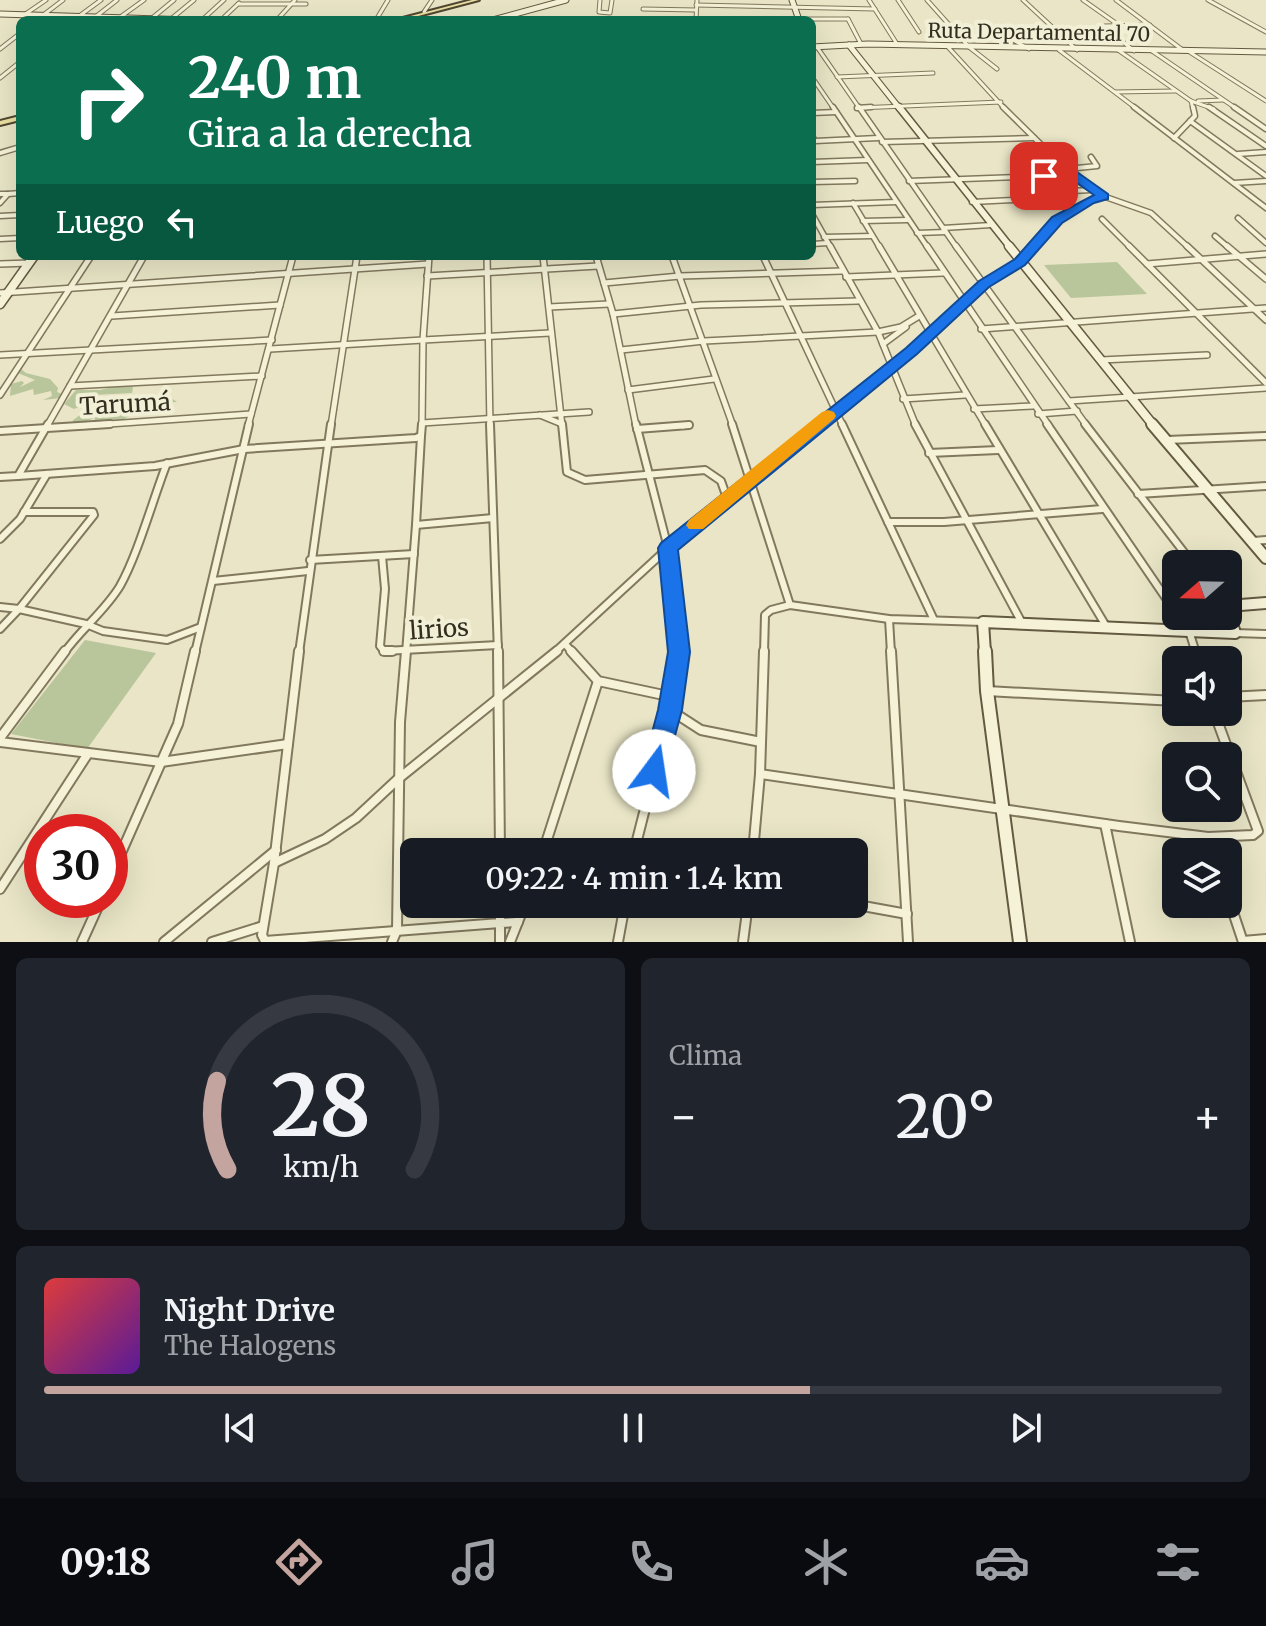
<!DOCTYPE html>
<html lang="es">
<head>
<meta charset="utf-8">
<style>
  :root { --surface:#171b24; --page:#20242c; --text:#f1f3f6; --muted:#9ea1a6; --line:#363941; --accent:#c3a49f }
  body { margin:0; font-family:Merriweather,serif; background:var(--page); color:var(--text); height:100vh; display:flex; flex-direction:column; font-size:30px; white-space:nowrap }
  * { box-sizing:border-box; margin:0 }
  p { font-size:26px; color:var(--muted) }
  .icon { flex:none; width:44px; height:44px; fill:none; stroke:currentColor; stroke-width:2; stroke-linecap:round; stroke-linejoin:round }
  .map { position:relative; height:942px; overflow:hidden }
  .drawer { display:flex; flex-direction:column; gap:16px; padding:16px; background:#0d0f14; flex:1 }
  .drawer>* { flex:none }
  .banner { position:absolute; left:16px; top:16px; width:800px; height:244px; border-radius:12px; box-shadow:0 8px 32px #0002; background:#0b6e4f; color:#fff; overflow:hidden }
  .needle { width:52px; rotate:250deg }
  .buttons { position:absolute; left:1162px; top:550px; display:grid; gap:16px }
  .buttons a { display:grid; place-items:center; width:80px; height:80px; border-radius:12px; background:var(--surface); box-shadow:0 8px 32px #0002; font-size:40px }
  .speed { position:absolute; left:24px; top:814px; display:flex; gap:16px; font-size:40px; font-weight:700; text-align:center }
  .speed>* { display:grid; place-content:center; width:104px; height:104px; border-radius:50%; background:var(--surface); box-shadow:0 8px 32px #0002; line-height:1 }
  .speed .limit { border:12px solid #d22; background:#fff; color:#111 }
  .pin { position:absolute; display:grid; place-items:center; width:68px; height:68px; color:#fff; margin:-34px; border-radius:16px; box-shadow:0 4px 12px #0006 }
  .me { position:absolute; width:88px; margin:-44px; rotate:14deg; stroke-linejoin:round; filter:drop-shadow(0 0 6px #0008) }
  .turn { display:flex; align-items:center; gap:28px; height:168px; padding:0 40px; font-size:36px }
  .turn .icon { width:104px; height:104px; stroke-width:2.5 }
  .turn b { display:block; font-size:56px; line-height:68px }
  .then { display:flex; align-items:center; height:76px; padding:0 40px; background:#0003; gap:16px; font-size:30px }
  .big { font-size:60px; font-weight:600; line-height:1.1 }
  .drawer .tile { flex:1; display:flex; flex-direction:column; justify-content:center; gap:12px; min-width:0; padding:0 28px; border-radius:12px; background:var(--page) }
  .drawer .dial { align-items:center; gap:0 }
  .dial svg { height:208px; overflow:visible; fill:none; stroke:var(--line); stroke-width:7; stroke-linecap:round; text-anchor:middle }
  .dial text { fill:var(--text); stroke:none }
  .song { display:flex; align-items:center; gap:24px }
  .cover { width:96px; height:96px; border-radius:12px; background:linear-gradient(135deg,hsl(0 70% 55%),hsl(270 70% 35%)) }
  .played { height:8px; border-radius:4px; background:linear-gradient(90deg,var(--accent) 65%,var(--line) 65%) }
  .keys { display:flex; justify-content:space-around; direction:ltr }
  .heat { display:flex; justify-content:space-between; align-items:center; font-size:44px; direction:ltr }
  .drawer .tiles { flex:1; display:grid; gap:16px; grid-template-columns:1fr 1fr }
  .tile:last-child { grid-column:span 2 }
  .trip { position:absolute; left:400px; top:838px; width:468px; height:80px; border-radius:12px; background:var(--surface); box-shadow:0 8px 32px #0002; font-weight:600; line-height:80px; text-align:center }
  .menu { display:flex; height:128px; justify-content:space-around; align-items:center; background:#090b0e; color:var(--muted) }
  .menu .icon { width:56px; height:56px }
  .menu .on { color:var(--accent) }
  .menu b { font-size:36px; color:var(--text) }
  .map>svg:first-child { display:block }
</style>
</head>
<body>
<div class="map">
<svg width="1266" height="942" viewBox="0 0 1266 942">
  <rect width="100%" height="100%" fill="#e9e5c6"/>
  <!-- green -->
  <g fill="#b9c69b">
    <path d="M 1117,262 L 1147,294 L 1071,298 L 1044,265 Z"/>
    <path d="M 21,369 L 26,373 L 50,379 L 58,388 L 57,392 L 62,394 L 61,398 L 43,400 L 52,396 L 51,391 L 34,395 L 33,389 L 10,396 L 11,384 L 22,381 L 24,383 L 20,387 L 35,380 L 18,373 Z"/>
    <path d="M 121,385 L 133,387 L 132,393 L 94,395 L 86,404 L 74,409 L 64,404 L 76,390 L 100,390 Z"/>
    <path d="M 138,398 L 171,398 L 177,402 L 147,404 L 120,422 L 95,424 L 95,418 L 79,424 L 72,421 L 92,406 L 106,407 L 112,402 Z"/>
    <path d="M 85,640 L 156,653 L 87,749 L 11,734 Z"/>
  </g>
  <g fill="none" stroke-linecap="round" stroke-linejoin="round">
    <defs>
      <g id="street-far4">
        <path d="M 600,0 L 599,12 L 610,13 L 612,0"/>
        <path d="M 869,0 L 897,44"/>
        <path d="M 898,0 L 919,32"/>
        <path d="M 927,0 L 969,47 L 997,69"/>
        <path d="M 1023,0 L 1077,50"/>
        <path d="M 1083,0 L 1120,26"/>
        <path d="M 1116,0 L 1184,51"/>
        <path d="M 1208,0 L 1266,32"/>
        <path d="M 238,4 L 306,4"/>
        <path d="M 696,5 L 875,9"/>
        <path d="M 643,9 L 696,10"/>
        <path d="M 424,12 L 432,0"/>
        <path d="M 24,15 L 46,0"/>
        <path d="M 42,16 L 63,0"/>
        <path d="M 78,17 L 101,0"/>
        <path d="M 94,18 L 117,0"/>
        <path d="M 119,18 L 144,0"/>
        <path d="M 151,19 L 174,0"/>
        <path d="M 171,19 L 194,0"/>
        <path d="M 641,19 L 671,20"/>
        <path d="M 770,19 L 848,19"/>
        <path d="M 848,19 L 861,44"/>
        <path d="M 202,20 L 224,0"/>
        <path d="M 221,20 L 239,3"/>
        <path d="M 277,20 L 295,0"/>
        <path d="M 376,20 L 388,0"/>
        <path d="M 696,20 L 697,0"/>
        <path d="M 1011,32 L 1008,37 L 1029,49"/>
        <path d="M 947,46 L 1005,109"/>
        <path d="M 817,47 L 860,109"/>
        <path d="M 0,49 L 18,35"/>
        <path d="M 1059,50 L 1137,109"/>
        <path d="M 1118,50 L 1191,101 L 1214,109"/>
        <path d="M 1134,51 L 1104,26 L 1150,25"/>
        <path d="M 1152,51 L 1237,109"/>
        <path d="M 1188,51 L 1266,101"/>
        <path d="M 812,77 L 834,109"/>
        <path d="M 837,77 L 933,73"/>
        <path d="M 0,78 L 20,62"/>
        <path d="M 1115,92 L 1175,91"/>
        <path d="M 1191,101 L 1193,109"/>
        <path d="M 1198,101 L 1223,100"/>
        <path d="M 857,108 L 1001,102"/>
      </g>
      <g id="street-far3">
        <path d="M 833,107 L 928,248"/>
        <path d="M 859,107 L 957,248"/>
        <path d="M 1003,107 L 1075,178 L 1100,195 L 1151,213 L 1189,248"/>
        <path d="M 1134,107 L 1266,208"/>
        <path d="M 1209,107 L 1266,146"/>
        <path d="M 1234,107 L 1266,129"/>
        <path d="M 857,108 L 871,107"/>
        <path d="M 812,113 L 836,112"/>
        <path d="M 1190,121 L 1266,176"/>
        <path d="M 812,136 L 815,141 L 878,138"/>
        <path d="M 1174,138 L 1195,116 L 1193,107"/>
        <path d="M 882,142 L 1034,138"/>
        <path d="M 0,153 L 20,147"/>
        <path d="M 1238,154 L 1266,152"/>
        <path d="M 812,162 L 868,160"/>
        <path d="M 1067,169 L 1097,166 L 1091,157"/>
        <path d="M 909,181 L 1073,175"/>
        <path d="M 812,182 L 855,181"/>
        <path d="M 1234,183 L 1266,181"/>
        <path d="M 0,194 L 8,194 L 0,203"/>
        <path d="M 8,194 L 20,193"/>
        <path d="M 972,202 L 1055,198 L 1071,191 L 1091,190"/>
        <path d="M 853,203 L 880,248"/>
        <path d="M 812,205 L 896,202"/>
        <path d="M 812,214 L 831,248"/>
        <path d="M 0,216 L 20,215"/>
        <path d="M 1238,218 L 1266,243"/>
        <path d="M 1102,219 L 1131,248"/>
        <path d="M 863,221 L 907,220"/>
        <path d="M 943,228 L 991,225"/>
        <path d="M 917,233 L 946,232"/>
        <path d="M 1215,236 L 1229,248"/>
        <path d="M 824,237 L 872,236"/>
        <path d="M 0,239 L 20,238"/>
        <path d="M 812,244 L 828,243"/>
        <path d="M 1032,248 C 1052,225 1072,204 1103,197"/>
      </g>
      <g id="street-far2">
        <path d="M 830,246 L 878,332 L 916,426"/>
        <path d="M 879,246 L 986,426"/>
        <path d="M 927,246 L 1049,426"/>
        <path d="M 956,246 L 1087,426"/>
        <path d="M 1129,246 L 1266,383"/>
        <path d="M 1187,246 L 1266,320"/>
        <path d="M 1227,246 L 1266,279"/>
        <path d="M 487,256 L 490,426"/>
        <path d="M 543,256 L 562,426"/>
        <path d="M 596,256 L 613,314 L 636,426"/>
        <path d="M 672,256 L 733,426"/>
        <path d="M 763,256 L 843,426"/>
        <path d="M 0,264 L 30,263"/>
        <path d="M 1147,264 L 1266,254"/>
        <path d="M 427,276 L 598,266"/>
        <path d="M 846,277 L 943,273"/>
        <path d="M 604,283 L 680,276 L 842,271"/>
        <path d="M 0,293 L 428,264"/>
        <path d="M 549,307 L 609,304"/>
        <path d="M 613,314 L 701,305 L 858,301"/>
        <path d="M 112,316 L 280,305"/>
        <path d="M 981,329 L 1266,308"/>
        <path d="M 883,344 L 906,327"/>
        <path d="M 270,349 L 423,340 L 429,256"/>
        <path d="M 621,350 L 704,341 L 878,332 L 901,327 L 919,316"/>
        <path d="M 0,355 L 272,340"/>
        <path d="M 1101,360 L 1207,355"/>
        <path d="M 70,386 L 262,376"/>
        <path d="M 628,390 L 714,379"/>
        <path d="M 0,395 L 91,256"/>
        <path d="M 903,399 L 965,395"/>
        <path d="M 1069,401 L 1266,388"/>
        <path d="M 974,409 L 1033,406"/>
        <path d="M 1038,414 L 1077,411"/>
        <path d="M 540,415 L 562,424"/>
        <path d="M 422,423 L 589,412"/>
        <path d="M 47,426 L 144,256"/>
        <path d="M 80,426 L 251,414"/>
        <path d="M 248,426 L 293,256"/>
        <path d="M 331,426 L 357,256"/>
        <path d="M 422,426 L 423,340 L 550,333"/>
        <path d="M 682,426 L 689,425"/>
        <path d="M 815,426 L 892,367 L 984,284 L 1020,262 L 1034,246"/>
      </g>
      <g id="street-far1">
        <path d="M 490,424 L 498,653"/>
        <path d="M 562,424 L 567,472 L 585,480 L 705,470 L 721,481 L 727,498"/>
        <path d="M 636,424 L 668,548 L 679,653"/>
        <path d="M 732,424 L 790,605"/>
        <path d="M 842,424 L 934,620"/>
        <path d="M 915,424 L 1022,623"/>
        <path d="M 985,424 L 1106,626"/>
        <path d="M 1047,424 L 1176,613"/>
        <path d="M 1085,424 L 1193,564"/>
        <path d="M 637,429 L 689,425"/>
        <path d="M 0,431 L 110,424"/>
        <path d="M 421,436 L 416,525 L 493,518"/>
        <path d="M 1167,440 L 1265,436"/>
        <path d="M 929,453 L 998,450"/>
        <path d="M 18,476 L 155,466 L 244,449 L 416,438 L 421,436 L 422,424"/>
        <path d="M 0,477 L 18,476 L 48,424"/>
        <path d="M 1138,494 L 1266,486"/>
        <path d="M 888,522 L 944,522 L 1102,509"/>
        <path d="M 0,539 L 20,519 L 47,474"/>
        <path d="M 1253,541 L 1266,540"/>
        <path d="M 382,556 L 385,589 L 380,646 L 384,651 L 498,645"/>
        <path d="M 310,560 L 414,554"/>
        <path d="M 213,581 L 308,571"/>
        <path d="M 0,607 L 19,609 L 94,515 L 93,512 L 24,512"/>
        <path d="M 1178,616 L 1189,631 L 1196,653"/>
        <path d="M 889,619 L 891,653"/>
        <path d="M 0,629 L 19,609 L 86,624 L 103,631 L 167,640 L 201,627"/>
        <path d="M 1235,633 L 1266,634"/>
        <path d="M 565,644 L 573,653"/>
        <path d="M 64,653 C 81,629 105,611 120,586 C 138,554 153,499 167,463"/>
        <path d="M 195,653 L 249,424"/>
        <path d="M 299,653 L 331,424"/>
        <path d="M 406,653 L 416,525"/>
        <path d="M 554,653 L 668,548 L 818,424"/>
        <path d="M 764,653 L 765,615 L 771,610 L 790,605 L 889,619 L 983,622"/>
      </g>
      <g id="street">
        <path d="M 299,651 L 274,863 L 262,935 L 265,941 L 500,923 L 500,904"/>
        <path d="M 384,651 L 392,651"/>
        <path d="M 498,651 L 500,852"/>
        <path d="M 571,651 L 598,681 L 673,697"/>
        <path d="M 891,651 L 908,942"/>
        <path d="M 1195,651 L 1198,660"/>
        <path d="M 987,691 L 1176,701"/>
        <path d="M 1228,697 L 1266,695"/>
        <path d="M 670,710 L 701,730 L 761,742"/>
        <path d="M 0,738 L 65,651"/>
        <path d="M 0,742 L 161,762 L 288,744"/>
        <path d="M 760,774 L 1119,826 L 1208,837 L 1253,835 L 1258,831 L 1214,712"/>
        <path d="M 1105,824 L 1130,942"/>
        <path d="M 1208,837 L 1213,852"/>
        <path d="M 543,852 L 598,681"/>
        <path d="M 634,852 L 670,710 L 679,651"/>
        <path d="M 753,852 L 760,774 L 764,651"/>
        <path d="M 274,863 L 325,839 L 356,818 L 398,779 L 557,651"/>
        <path d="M 110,878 L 178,724 L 195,651"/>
        <path d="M 0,889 L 87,755"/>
        <path d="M 1228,897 L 1243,942"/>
        <path d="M 852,904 L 907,914"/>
        <path d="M 1243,941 L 1266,939"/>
        <path d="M 82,942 L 101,900"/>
        <path d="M 164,942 L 276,850"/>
        <path d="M 212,942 L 263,926"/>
        <path d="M 392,942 L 397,930 L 400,722 L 406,651"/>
        <path d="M 500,942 L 500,923 L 518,922"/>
        <path d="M 510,942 L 525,904"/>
        <path d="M 618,942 L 625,904"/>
        <path d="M 743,942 L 748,904"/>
      </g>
      <g id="secondary-far4">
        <path d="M 792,0 L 799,20"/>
        <path d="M 0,14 L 192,20"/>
        <path d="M 493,20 L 566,0"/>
        <path d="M 849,45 L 900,109"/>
        <path d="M 812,47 L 868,44 L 1266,52"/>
      </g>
      <path id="secondary-far3" d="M 899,107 L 1011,248"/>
      <g id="secondary-far2">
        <path d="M 1009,246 L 1154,426"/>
        <path d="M 0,304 L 34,256"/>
      </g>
      <g id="secondary-far1">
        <path d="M 1152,424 L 1266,558"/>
        <path d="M 1228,606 L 1266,603"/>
        <path d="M 985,653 L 983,622 L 1235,633 L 1228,611"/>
      </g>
      <path id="secondary" d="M 985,651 L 987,691 L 1020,942"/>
      <g id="primary">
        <path d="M 472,0 L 479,0 L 403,20 L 395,20 Z"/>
        <path d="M 20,116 L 20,120 L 0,125 L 0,121 Z"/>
      </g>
    </defs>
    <!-- street-far4 casing -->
    <use href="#street-far4" stroke="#82785e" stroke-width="5"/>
    <!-- street-far3 casing -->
    <use href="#street-far3" stroke="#82785e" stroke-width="7"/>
    <!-- street-far2 casing -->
    <use href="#street-far2" stroke="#82785e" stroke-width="8"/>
    <!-- street-far1 casing -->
    <use href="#street-far1" stroke="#82785e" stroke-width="10"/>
    <!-- street casing -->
    <use href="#street" stroke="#82785e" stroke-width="12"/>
    <!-- secondary-far4 casing -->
    <use href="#secondary-far4" stroke="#645941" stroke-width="7"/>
    <!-- secondary-far3 casing -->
    <use href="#secondary-far3" stroke="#645941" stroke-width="9"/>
    <!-- secondary-far2 casing -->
    <use href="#secondary-far2" stroke="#645941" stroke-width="11"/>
    <!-- secondary-far1 casing -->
    <use href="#secondary-far1" stroke="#645941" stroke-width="14"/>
    <!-- secondary casing -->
    <use href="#secondary" stroke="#645941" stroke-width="16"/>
    <!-- primary casing -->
    <use href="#primary" stroke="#514631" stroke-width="4"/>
    <!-- street-far4 -->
    <use href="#street-far4" stroke="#f5f2d8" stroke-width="3"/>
    <!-- street-far3 -->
    <use href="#street-far3" stroke="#f5f2d8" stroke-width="4"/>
    <!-- street-far2 -->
    <use href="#street-far2" stroke="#f5f2d8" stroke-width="5"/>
    <!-- street-far1 -->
    <use href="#street-far1" stroke="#f5f2d8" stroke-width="6"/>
    <!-- street -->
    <use href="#street" stroke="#f5f2d8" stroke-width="8"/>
    <!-- secondary-far4 -->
    <use href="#secondary-far4" stroke="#f5f2d8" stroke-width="5"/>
    <!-- secondary-far3 -->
    <use href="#secondary-far3" stroke="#f5f2d8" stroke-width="6"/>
    <!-- secondary-far2 -->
    <use href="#secondary-far2" stroke="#f5f2d8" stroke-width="8"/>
    <!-- secondary-far1 -->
    <use href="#secondary-far1" stroke="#f5f2d8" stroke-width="10"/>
    <!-- secondary -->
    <use href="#secondary" stroke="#f5f2d8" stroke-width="12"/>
    <!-- primary -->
    <use href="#primary" fill="#e8dfa2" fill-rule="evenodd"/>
  </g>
  <!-- route -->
  <path fill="#1a73e8" stroke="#114b97" stroke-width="2" d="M 1077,172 L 1108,194 L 1108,199 L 1094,203 L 1062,223 L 1025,265 L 989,287 L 917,354 L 678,550 L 690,652 L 682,710 L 663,779 L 654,782 L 646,779 L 642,771 L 658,710 L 668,652 L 658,548 L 661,543 L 906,348 L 979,281 L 1015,259 L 1052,217 L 1094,195 L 1070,178 L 1044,179 L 1038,176 L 1044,172 Z"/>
  <!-- slow -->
  <path fill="#f59e0b" d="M 828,410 L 834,412 L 836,416 L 834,419 L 703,529 L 689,529 L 686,525 L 689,520 L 822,412 Z"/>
  <g text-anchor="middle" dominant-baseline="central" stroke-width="8" stroke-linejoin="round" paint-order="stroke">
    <!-- far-street labels -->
    <g font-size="20" fill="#342e20" stroke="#f1efd5">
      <text transform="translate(1039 32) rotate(1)">Ruta Departamental 70</text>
    </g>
    <!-- street labels -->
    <g font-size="24" fill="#342e20" stroke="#f1efd5">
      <text transform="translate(125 404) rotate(-3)">Tarumá</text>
      <text transform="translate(439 629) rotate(-4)">lirios</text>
    </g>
  </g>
</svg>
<div class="buttons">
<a><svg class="needle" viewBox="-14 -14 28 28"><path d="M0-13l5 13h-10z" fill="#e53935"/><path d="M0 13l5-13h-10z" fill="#9ea1a6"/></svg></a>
<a><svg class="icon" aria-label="sound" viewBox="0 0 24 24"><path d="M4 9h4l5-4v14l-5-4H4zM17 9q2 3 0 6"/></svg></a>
<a><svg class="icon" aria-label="search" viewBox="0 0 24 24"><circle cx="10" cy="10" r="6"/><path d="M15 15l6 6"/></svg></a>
<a><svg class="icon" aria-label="layers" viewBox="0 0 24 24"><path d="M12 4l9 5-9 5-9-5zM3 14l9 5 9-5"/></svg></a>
</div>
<div class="speed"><div class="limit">30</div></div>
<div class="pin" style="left:1044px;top:176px;background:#d93025"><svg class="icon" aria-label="arrive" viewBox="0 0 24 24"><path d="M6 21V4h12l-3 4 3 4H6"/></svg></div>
<svg class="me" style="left:654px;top:771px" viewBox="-20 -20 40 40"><circle r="19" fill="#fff"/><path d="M0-13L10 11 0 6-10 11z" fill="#1a73e8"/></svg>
<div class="trip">09:22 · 4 min · 1.4 km</div>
<div class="banner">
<div class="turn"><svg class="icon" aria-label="right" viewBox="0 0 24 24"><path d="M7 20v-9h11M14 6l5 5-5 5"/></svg><div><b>240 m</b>Gira a la derecha</div></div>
<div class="then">Luego<svg class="icon" aria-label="left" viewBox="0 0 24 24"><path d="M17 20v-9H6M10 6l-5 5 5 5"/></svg></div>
</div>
</div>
<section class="drawer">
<div class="tiles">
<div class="tile dial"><svg viewBox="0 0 100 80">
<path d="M14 69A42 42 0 1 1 86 69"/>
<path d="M14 69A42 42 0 0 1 10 35" stroke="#c3a49f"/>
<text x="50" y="56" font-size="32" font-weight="700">28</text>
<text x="50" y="72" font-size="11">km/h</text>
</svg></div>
<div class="tile"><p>Clima</p>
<div class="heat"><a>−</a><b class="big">20°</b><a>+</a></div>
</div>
<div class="tile">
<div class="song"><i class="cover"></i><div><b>Night Drive</b><p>The Halogens</p></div></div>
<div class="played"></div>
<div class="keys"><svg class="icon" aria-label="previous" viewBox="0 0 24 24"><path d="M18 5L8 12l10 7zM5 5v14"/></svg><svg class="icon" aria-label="pause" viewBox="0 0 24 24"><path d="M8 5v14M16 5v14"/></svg><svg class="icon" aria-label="next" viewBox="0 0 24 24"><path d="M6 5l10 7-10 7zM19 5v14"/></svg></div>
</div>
</div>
</section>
<nav class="menu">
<b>09:18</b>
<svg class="icon on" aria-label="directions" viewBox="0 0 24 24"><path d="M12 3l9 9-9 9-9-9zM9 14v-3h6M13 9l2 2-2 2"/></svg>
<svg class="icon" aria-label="music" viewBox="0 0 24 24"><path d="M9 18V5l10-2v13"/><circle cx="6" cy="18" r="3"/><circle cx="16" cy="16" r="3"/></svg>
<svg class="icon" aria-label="phone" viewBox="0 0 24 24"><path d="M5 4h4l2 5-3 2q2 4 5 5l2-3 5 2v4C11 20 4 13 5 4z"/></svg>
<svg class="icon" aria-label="climate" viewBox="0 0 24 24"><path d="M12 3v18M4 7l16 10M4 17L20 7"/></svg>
<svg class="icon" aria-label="car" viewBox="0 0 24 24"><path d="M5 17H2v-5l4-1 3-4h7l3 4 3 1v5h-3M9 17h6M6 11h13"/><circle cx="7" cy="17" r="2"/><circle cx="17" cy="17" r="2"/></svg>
<svg class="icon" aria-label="filters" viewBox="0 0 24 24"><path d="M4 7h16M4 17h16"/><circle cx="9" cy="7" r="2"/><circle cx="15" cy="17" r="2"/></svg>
</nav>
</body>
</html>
